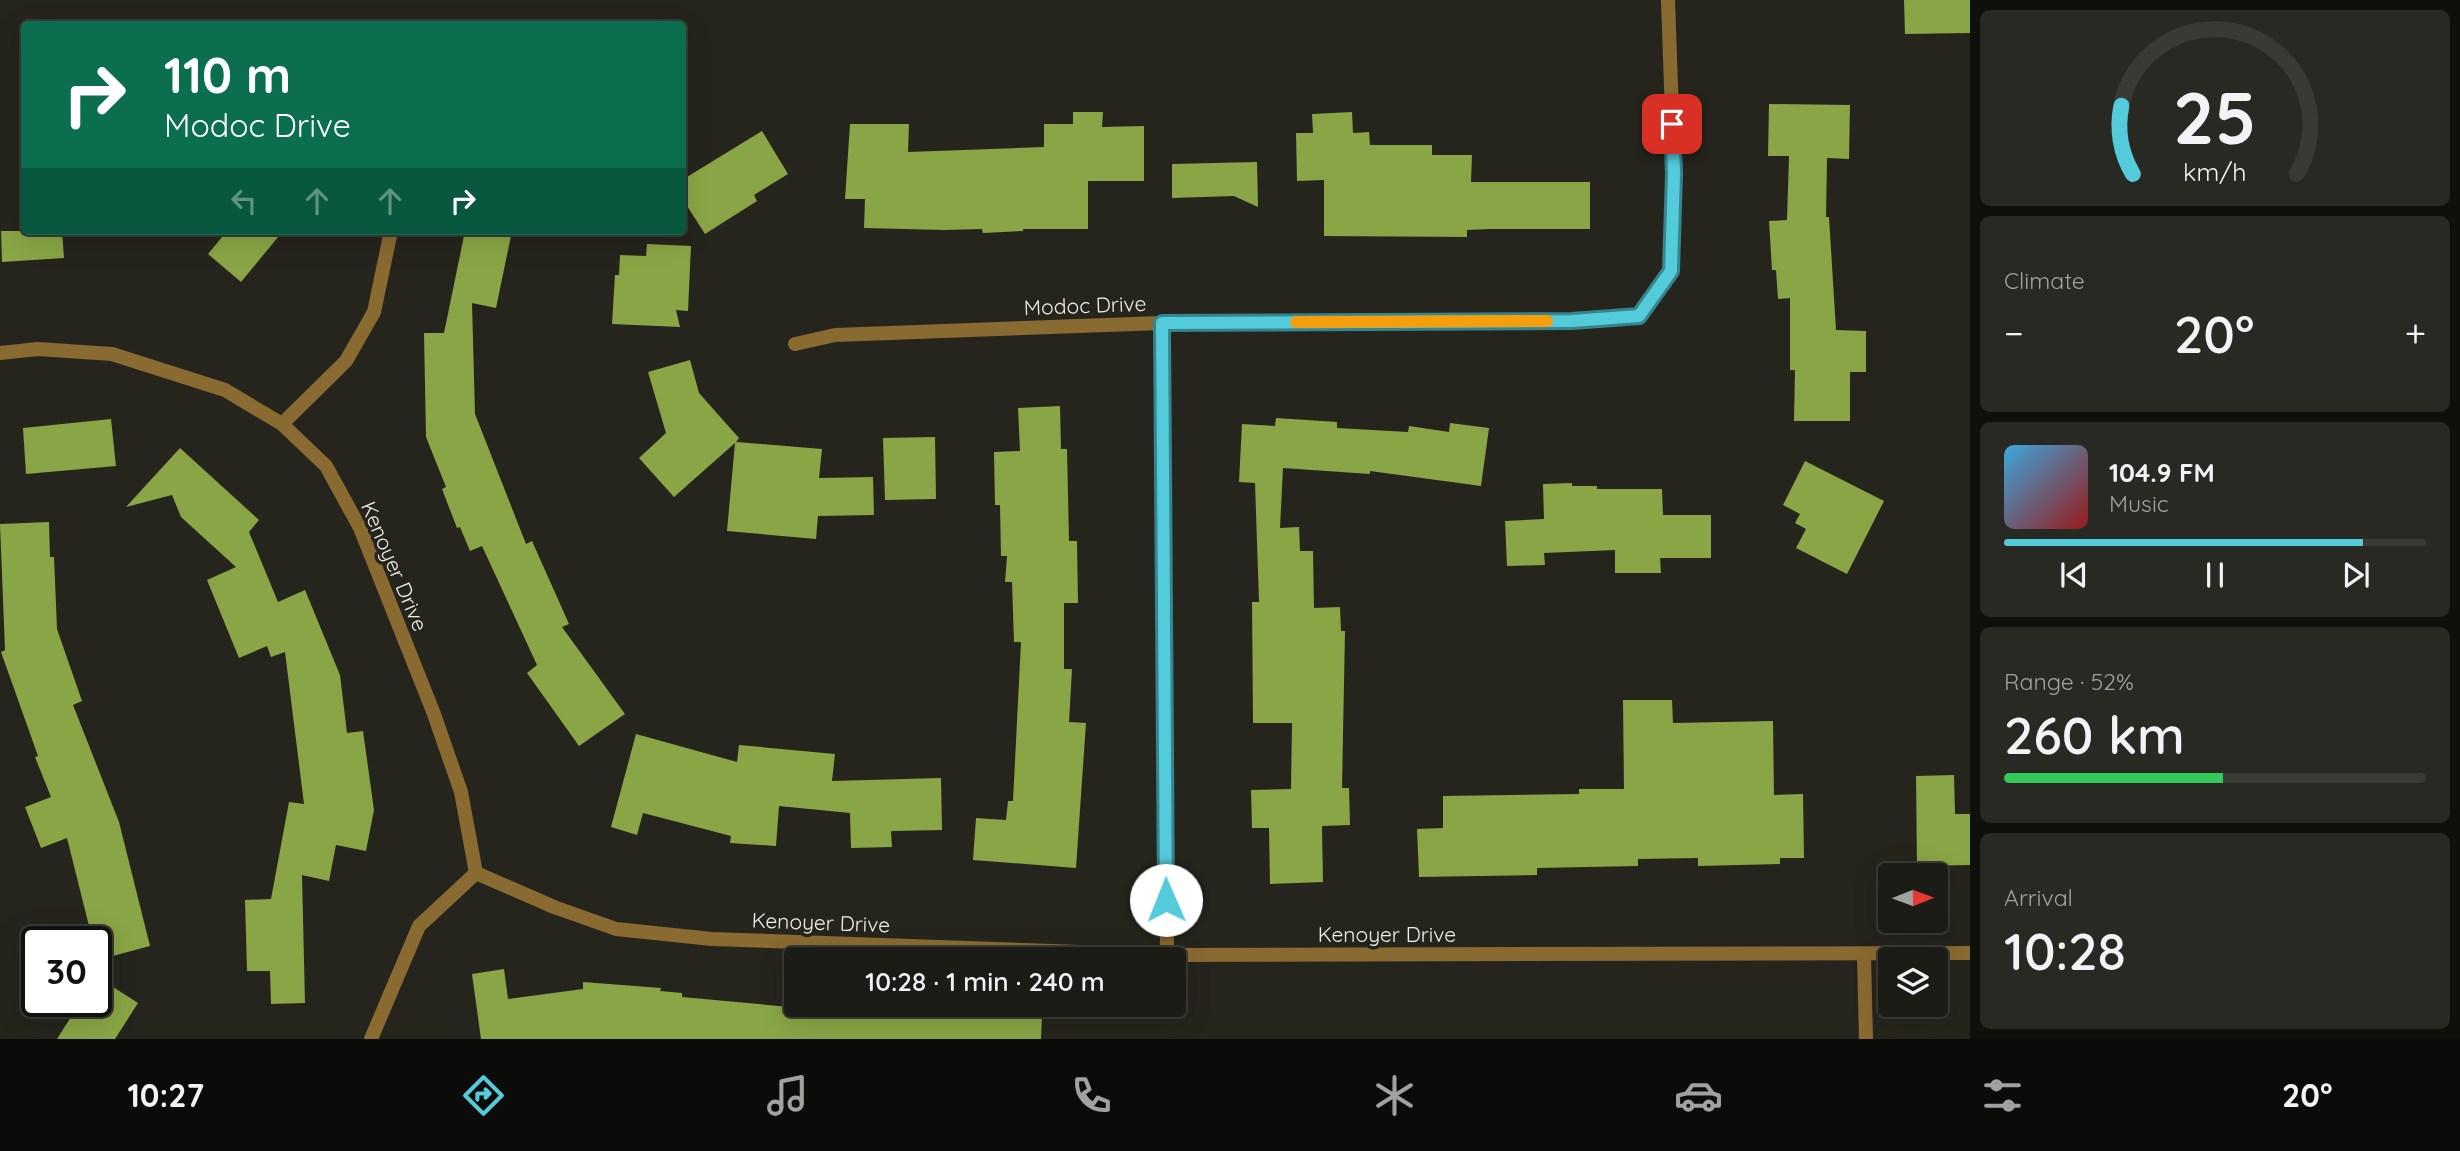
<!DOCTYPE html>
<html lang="en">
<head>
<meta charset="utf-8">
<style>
  :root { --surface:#1c1c16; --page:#292923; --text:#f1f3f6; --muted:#a0a1a1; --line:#3a3a35; --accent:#53cbdb }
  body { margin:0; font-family:Quicksand,sans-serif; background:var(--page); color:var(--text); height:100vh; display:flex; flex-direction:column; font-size:26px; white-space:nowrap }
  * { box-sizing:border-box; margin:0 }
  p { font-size:23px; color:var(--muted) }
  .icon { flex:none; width:38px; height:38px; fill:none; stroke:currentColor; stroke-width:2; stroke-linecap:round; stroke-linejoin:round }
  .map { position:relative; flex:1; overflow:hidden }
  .drawer { display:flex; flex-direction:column; gap:10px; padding:10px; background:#0f0f0c; width:490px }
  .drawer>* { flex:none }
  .banner { position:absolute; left:21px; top:21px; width:665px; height:214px; border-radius:7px; box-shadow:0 7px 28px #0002,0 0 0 2px var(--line); background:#0b6e4f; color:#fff; overflow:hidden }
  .needle { width:46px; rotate:89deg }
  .buttons { position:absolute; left:1878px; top:863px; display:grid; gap:14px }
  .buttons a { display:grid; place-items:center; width:70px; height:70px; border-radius:7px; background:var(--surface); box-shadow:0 7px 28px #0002,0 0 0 2px var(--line); font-size:35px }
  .speed { position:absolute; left:21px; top:926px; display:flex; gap:14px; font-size:35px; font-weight:700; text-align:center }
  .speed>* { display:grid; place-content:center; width:91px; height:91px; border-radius:50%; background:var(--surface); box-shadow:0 7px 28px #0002,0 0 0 2px var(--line); line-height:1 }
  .speed .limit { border:4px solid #111; border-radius:10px; background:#fff; color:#111 }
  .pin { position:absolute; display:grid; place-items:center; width:60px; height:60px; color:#fff; margin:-30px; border-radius:14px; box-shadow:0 4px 10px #0006 }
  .me { position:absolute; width:77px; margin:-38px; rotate:359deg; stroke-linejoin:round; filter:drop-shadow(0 0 5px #0008) }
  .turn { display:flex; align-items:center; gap:24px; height:147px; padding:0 28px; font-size:32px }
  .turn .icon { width:91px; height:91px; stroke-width:2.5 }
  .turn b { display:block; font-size:49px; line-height:60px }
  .lanes { display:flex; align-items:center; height:66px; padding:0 28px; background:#0003; justify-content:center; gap:35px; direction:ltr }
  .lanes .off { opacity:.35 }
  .big { font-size:52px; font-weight:600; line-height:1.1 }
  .drawer .widget { flex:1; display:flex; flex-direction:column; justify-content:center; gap:10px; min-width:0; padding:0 24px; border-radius:10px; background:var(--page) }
  .drawer .dial { align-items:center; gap:0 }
  .dial svg { height:182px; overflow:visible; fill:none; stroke:var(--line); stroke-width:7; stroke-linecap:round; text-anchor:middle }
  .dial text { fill:var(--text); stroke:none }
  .song { display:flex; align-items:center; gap:21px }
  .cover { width:84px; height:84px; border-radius:10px; background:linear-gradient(135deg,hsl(200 70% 55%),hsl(0 70% 35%)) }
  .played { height:7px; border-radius:4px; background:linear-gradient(90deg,var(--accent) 85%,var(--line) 85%) }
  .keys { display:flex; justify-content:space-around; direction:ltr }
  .heat { display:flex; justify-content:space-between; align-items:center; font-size:38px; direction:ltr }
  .charge { height:10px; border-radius:5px; background:linear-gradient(90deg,#34c759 52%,var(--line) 0) }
  .trip { position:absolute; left:784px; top:947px; width:402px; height:70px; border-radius:7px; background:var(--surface); box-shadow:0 7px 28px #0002,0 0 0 2px var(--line); font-weight:600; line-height:70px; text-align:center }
  .dock { display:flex; height:112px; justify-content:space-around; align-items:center; background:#0b0b09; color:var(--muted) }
  .dock .icon { width:49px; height:49px }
  .dock .selected { color:var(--accent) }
  .dock b { font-size:32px; color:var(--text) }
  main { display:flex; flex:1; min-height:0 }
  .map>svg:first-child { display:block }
</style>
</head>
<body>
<main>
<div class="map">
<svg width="1970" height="1039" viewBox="0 0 1970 1039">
  <rect width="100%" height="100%" fill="#25251d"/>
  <!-- building -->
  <g fill="#89a545">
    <path d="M 1904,0 L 1970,0 L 1970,33 L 1905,34 Z"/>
    <path d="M 1769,104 L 1850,105 L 1849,159 L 1827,158 L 1826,217 L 1829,217 L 1836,330 L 1866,331 L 1866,372 L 1850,372 L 1850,421 L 1794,421 L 1795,370 L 1790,370 L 1790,298 L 1778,299 L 1776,270 L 1772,270 L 1769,221 L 1787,220 L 1789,156 L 1768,156 Z"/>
    <path d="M 1073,112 L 1103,112 L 1102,127 L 1144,126 L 1144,181 L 1088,181 L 1088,229 L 1023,229 L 1023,231 L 983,233 L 982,229 L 944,230 L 864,228 L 865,199 L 845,199 L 850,124 L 909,124 L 908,152 L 1044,147 L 1044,124 L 1073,124 Z"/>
    <path d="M 1352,112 L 1353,133 L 1369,132 L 1370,145 L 1432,145 L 1432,155 L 1472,155 L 1471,182 L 1590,182 L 1590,229 L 1490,229 L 1467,230 L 1467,237 L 1324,236 L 1324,180 L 1297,181 L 1296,133 L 1313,133 L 1312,114 Z"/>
    <path d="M 762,131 L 788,174 L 754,195 L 757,201 L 705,234 L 682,198 L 682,180 Z"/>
    <path d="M 1257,162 L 1258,207 L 1234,196 L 1172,198 L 1172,164 Z"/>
    <path d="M 1,231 L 62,231 L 64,258 L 2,262 Z"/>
    <path d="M 227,231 L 283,231 L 241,282 L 208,254 Z"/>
    <path d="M 465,231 L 512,231 L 496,308 L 472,303 L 475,414 L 526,544 L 532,541 L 569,624 L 562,627 L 625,714 L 579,746 L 527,673 L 537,665 L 482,546 L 470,551 L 460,527 L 457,528 L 442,489 L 446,487 L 426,437 L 424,333 L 444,333 Z"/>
    <path d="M 647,244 L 691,246 L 688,311 L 676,310 L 680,327 L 612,324 L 615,275 L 619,275 L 620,255 L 646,256 Z"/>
    <path d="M 690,360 L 699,393 L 739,438 L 736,442 L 822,449 L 819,478 L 873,477 L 874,515 L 818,516 L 816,539 L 727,531 L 735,443 L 674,497 L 639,458 L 666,433 L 648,372 Z"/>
    <path d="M 1060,406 L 1061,449 L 1067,449 L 1069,541 L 1077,541 L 1078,603 L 1064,603 L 1064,669 L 1072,669 L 1069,722 L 1086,723 L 1076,868 L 973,860 L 976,818 L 1006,820 L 1008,801 L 1013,801 L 1021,642 L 1014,642 L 1012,582 L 1005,582 L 1007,556 L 1001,556 L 1000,505 L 995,505 L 994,452 L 1020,451 L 1018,408 Z"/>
    <path d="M 1276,418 L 1337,422 L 1337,428 L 1408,432 L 1409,426 L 1449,432 L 1450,423 L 1489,428 L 1481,486 L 1370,471 L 1370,474 L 1283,468 L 1280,528 L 1299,527 L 1300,551 L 1313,551 L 1314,608 L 1340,607 L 1341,631 L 1345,631 L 1342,788 L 1349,788 L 1350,825 L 1322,826 L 1323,882 L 1270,884 L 1269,828 L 1252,828 L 1251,790 L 1291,789 L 1292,723 L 1253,723 L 1252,602 L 1259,602 L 1255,483 L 1239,482 L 1242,424 L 1275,426 Z"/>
    <path d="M 111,419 L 116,466 L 26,474 L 23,428 Z"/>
    <path d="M 935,437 L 936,499 L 885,500 L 883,438 Z"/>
    <path d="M 180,448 L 259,520 L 249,532 L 278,602 L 305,590 L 340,675 L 347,733 L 363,731 L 374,810 L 366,851 L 336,845 L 329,881 L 302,875 L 305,1003 L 271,1004 L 270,971 L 247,971 L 245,900 L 271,899 L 289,802 L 304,804 L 285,652 L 271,657 L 267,646 L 239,658 L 207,580 L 236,567 L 181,517 L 172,495 L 126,507 Z"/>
    <path d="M 1805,461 L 1884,501 L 1847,574 L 1796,548 L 1806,529 L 1795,523 L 1800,514 L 1783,505 Z"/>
    <path d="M 1572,483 L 1572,486 L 1597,486 L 1597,489 L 1662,489 L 1663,515 L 1711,515 L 1711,558 L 1660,558 L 1661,573 L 1615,573 L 1615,550 L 1544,553 L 1545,565 L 1507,566 L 1505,521 L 1544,519 L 1543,484 Z"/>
    <path d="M 49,522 L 50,557 L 54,557 L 57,629 L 82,701 L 73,705 L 119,822 L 150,946 L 98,960 L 96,942 L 93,942 L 67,838 L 41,848 L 25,807 L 51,797 L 35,757 L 38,756 L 1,652 L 5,650 L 0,524 Z"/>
    <path d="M 1623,700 L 1672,700 L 1673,723 L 1773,721 L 1774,795 L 1803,794 L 1804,858 L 1780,858 L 1780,864 L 1698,866 L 1698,858 L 1638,859 L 1638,866 L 1537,868 L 1537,875 L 1419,877 L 1417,829 L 1443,828 L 1443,796 L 1579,794 L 1579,789 L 1624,789 Z"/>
    <path d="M 636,734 L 737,762 L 739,745 L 835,754 L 832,781 L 941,778 L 942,830 L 891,831 L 892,847 L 851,848 L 850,813 L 779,806 L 776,846 L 730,843 L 731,836 L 643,813 L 637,835 L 611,827 Z"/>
    <path d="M 1954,775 L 1955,814 L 1970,814 L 1970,865 L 1917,866 L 1916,776 Z"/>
    <path d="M 504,969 L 508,999 L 583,989 L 583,982 L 661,988 L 660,991 L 682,993 L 682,997 L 812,1009 L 812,1004 L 864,1004 L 1042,1017 L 1041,1039 L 481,1039 L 472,974 Z"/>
    <path d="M 96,976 L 138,1003 L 115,1039 L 57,1039 L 81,1001 L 96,1001 Z"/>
  </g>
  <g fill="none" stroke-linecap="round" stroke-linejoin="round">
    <!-- street -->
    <g stroke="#896a31" stroke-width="14">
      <path d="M 1162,323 L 1167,955"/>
      <path d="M 795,344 L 835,335 L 1162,323 L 1572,321 L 1639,316 L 1671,271 L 1674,173 L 1668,0"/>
      <path d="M 0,353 L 38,349 L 112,354 L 225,390 L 282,424 L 326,466 L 360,528 L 434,714 L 461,792 L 476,873 L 554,907 L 616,929 L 712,939 L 1167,955 L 1970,953"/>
      <path d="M 282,424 L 346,361 L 374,312 L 391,231"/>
      <path d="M 1864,955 L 1866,1039"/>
      <path d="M 371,1039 L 419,926 L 476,873"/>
    </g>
  </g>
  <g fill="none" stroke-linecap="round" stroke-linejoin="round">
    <defs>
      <path id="route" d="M 1166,900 L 1162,323 L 1572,321 L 1639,316 L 1671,271 L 1674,173 L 1672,124"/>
    </defs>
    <!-- route casing -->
    <use href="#route" stroke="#36848e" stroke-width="18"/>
    <!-- route -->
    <use href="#route" stroke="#53cbdb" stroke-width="12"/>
    <!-- slow -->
    <path stroke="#f59e0b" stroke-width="12" d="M 1296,322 L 1547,321"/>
  </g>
  <g text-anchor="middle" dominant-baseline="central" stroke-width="7" stroke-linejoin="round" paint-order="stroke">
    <!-- street labels -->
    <g font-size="21" fill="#eeede8" stroke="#25251d">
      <text transform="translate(1085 305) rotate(-2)">Modoc Drive</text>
      <text transform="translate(395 566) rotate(67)">Kenoyer Drive</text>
      <text transform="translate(821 922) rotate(2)">Kenoyer Drive</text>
      <text x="1387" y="934">Kenoyer Drive</text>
    </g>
  </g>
</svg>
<div class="buttons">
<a><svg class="needle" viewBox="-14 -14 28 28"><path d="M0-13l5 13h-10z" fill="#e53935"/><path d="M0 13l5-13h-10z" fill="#a0a1a1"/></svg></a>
<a><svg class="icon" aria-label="layers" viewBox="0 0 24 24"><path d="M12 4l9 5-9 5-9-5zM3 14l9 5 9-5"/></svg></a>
</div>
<div class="speed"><div class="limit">30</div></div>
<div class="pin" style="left:1672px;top:124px;background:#d93025"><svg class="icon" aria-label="arrive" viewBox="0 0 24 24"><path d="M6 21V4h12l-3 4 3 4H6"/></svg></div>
<svg class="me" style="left:1166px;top:900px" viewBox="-20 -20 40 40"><circle r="19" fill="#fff"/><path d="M0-13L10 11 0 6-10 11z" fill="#53cbdb"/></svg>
<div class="trip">10:28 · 1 min · 240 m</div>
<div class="banner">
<div class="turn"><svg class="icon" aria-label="right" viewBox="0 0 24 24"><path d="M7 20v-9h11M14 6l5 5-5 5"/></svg><div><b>110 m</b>Modoc Drive</div></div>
<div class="lanes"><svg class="icon off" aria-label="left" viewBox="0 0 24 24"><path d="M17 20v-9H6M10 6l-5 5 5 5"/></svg><svg class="icon off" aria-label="ahead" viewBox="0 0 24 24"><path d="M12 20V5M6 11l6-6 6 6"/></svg><svg class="icon off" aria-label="ahead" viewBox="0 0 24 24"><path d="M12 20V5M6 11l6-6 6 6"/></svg><svg class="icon" aria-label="right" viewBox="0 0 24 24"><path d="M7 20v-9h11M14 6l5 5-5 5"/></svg></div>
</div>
</div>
<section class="drawer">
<div class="widget dial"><svg viewBox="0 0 100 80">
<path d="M14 69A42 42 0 1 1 86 69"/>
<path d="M14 69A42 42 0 0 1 9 39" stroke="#53cbdb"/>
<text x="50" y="56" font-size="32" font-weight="700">25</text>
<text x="50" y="72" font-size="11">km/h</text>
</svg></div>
<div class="widget"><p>Climate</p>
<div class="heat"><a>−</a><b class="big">20°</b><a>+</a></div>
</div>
<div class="widget">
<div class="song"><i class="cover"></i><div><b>104.9 FM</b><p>Music</p></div></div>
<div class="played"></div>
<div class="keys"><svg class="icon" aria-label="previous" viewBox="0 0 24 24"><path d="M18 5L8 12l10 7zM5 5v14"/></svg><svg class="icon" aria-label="pause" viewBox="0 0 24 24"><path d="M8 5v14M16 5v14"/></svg><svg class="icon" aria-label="next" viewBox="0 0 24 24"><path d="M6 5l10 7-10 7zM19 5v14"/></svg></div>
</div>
<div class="widget"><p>Range · 52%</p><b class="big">260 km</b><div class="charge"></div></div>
<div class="widget"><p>Arrival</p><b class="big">10:28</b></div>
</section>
</main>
<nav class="dock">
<b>10:27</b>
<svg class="icon selected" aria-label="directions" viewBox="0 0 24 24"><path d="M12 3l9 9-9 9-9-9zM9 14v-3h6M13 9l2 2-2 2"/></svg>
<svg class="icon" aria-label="music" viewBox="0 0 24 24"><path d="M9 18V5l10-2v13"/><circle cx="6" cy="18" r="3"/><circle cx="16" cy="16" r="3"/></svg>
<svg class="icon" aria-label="phone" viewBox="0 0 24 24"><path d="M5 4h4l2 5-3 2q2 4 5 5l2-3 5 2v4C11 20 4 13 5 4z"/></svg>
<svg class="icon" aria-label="climate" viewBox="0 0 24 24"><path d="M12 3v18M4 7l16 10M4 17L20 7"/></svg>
<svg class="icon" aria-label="car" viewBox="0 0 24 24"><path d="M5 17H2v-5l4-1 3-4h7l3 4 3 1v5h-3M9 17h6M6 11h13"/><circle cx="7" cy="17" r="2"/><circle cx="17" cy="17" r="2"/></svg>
<svg class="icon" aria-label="filters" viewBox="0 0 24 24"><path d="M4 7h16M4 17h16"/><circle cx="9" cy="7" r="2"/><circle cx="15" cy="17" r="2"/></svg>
<b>20°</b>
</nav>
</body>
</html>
